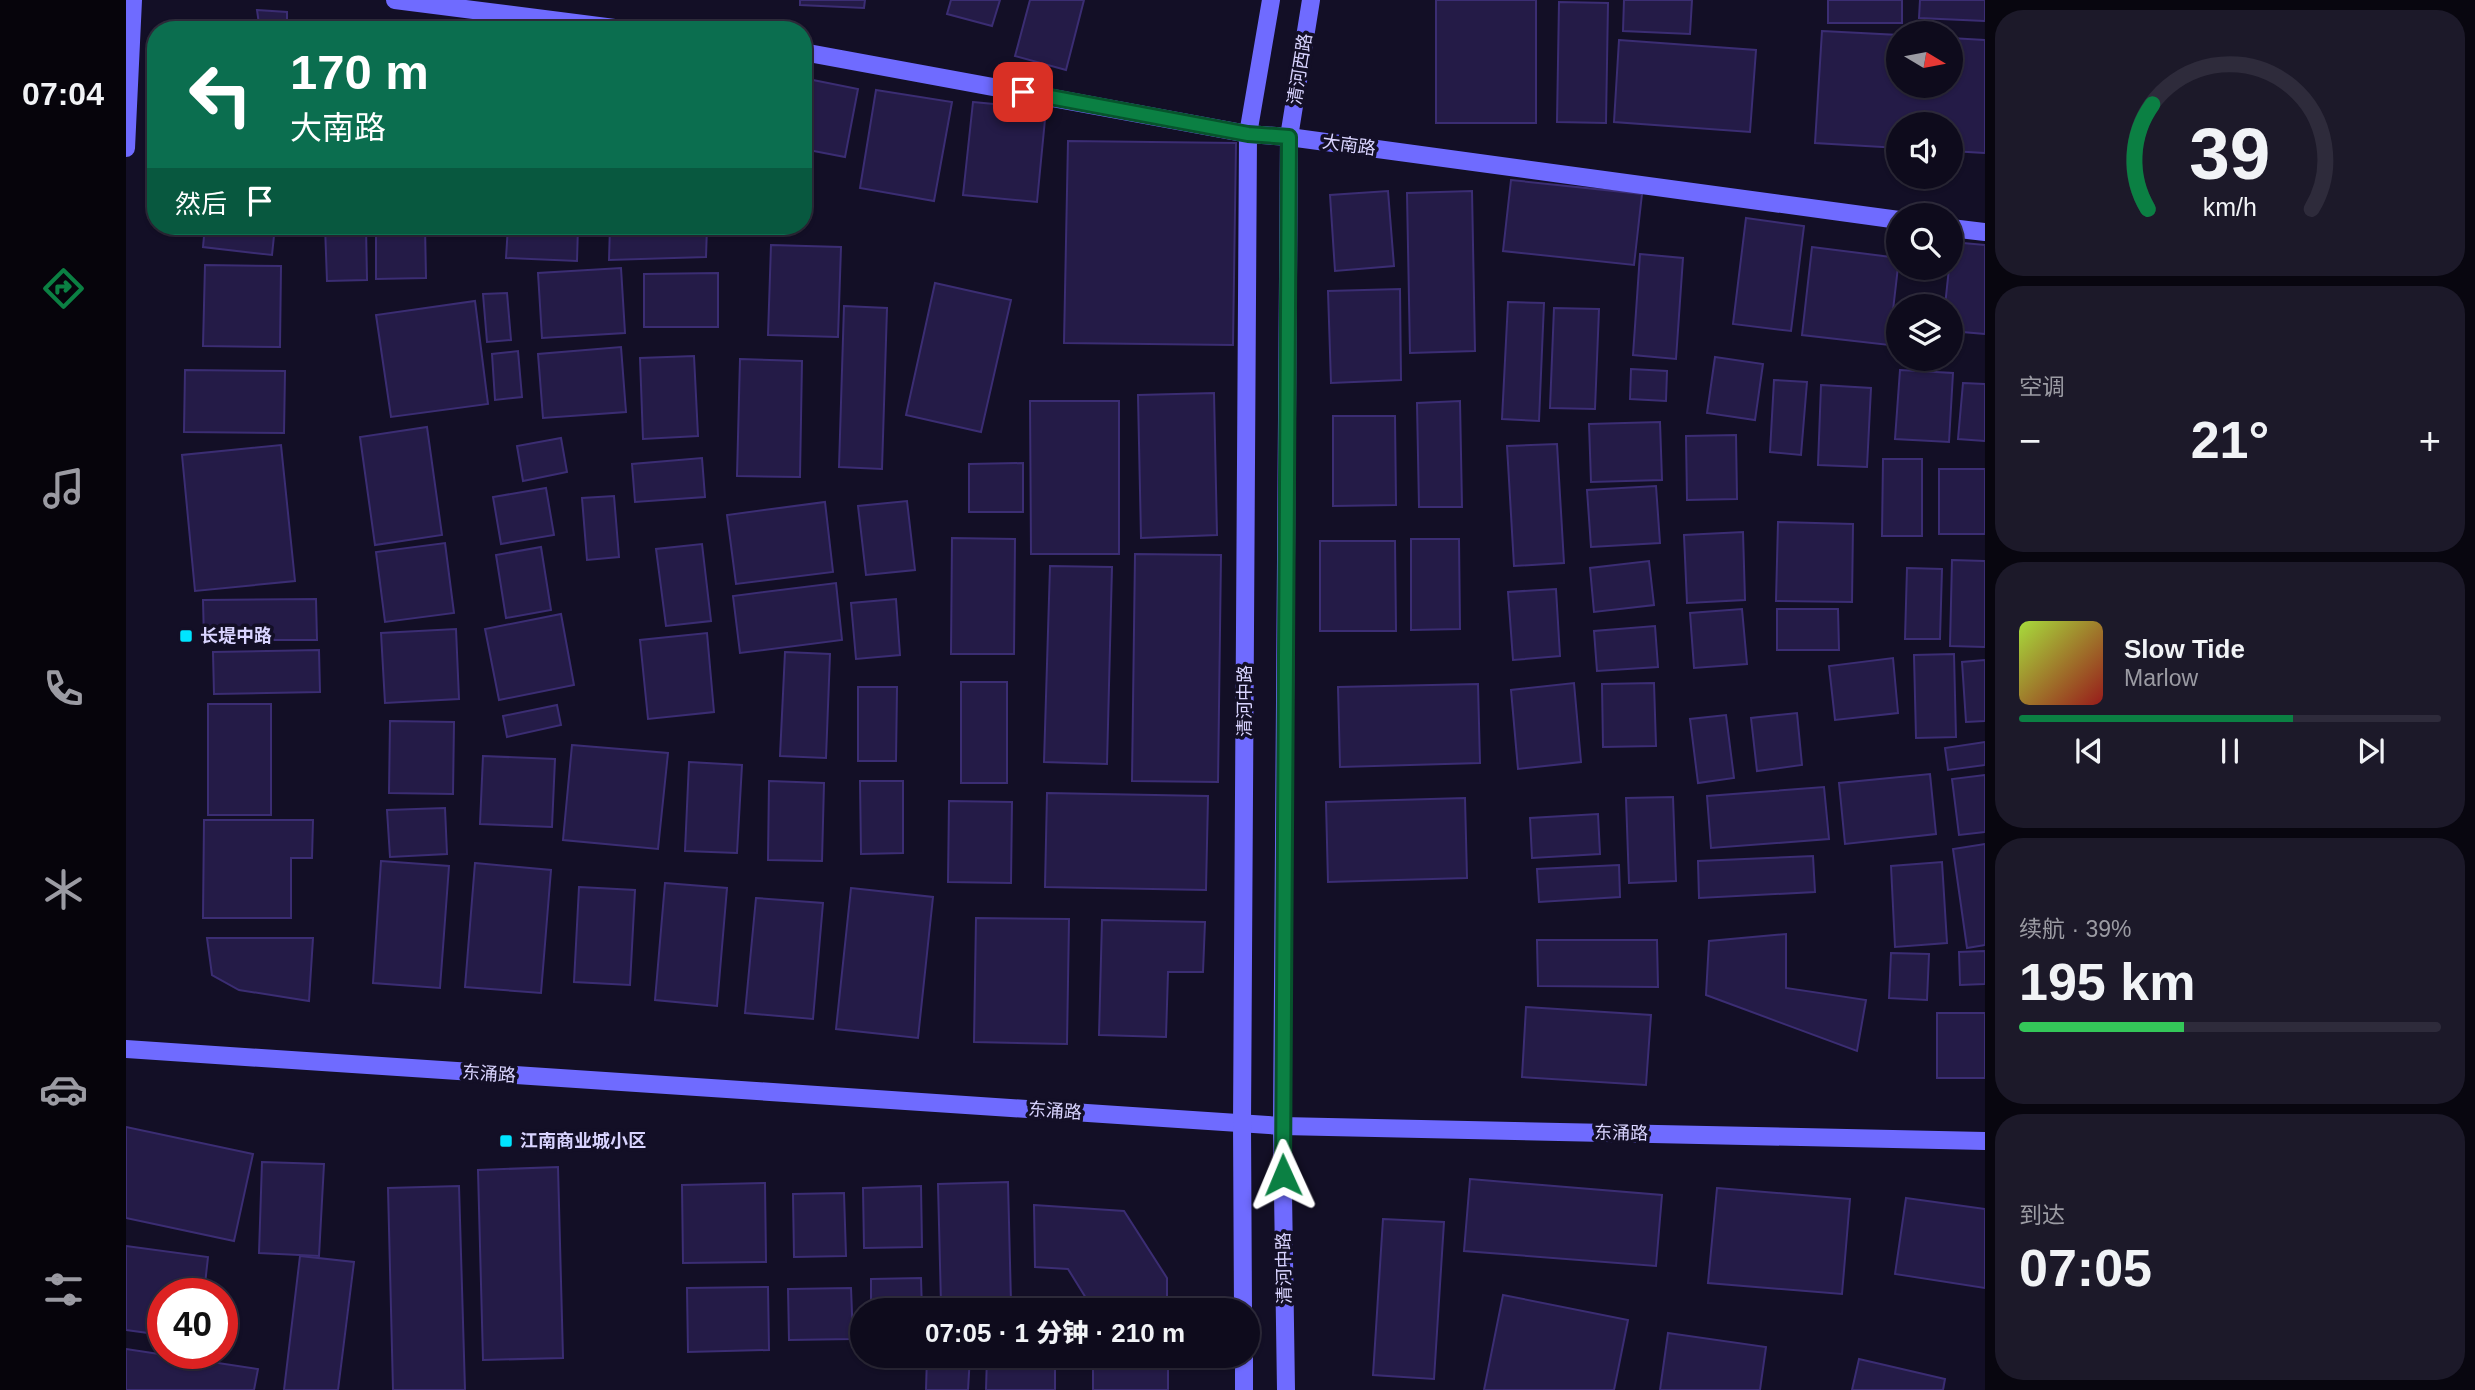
<!DOCTYPE html>
<html lang="zh">
<head>
<meta charset="utf-8">
<style>
  :root { --surface:#0e0b1c; --page:#1c1929; --text:#f1f3f6; --muted:#9b9ba3; --line:#2e2b3b; --accent:#0b8043 }
  body { margin:0; font-family:Helvetica,"Noto Sans SC",sans-serif; background:var(--page); color:var(--text); height:100vh; display:flex; flex-direction:column; font-size:26px; white-space:nowrap }
  * { box-sizing:border-box; margin:0 }
  p { font-size:23px; color:var(--muted) }
  .icon { flex:none; width:38px; height:38px; fill:none; stroke:currentColor; stroke-width:2; stroke-linecap:round; stroke-linejoin:round }
  .map { position:relative; flex:1; overflow:hidden }
  .sheet { display:flex; flex-direction:column; gap:10px; padding:10px; background:#08060f; width:490px }
  .sheet>* { flex:none }
  .hud { position:absolute; left:21px; top:21px; width:665px; height:214px; border-radius:28px; box-shadow:0 2px 5px #0004,0 0 0 2px var(--line); background:#0b6e4f; color:#fff; overflow:hidden }
  .needle { width:46px; rotate:100deg }
  .tools { position:absolute; left:1760px; top:21px; display:grid; gap:14px }
  .tools a { display:grid; place-items:center; width:77px; height:77px; border-radius:50%; background:var(--surface); box-shadow:0 2px 5px #0004,0 0 0 2px var(--line); font-size:35px }
  .speed { position:absolute; left:21px; top:1278px; display:flex; gap:14px; font-size:35px; font-weight:700; text-align:center }
  .speed>* { display:grid; place-content:center; width:91px; height:91px; border-radius:50%; background:var(--surface); box-shadow:0 2px 5px #0004,0 0 0 2px var(--line); line-height:1 }
  .speed .limit { border:10px solid #d22; background:#fff; color:#111 }
  .pin { position:absolute; display:grid; place-items:center; width:60px; height:60px; color:#fff; margin:-30px; border-radius:14px; box-shadow:0 4px 10px #0006 }
  .me { position:absolute; width:77px; margin:-38px; rotate:359deg; stroke-linejoin:round; filter:drop-shadow(0 0 5px #0008) }
  .turn { display:flex; align-items:center; gap:24px; height:147px; padding:0 28px; font-size:32px }
  .turn .icon { width:91px; height:91px; stroke-width:2.5 }
  .turn b { display:block; font-size:49px; line-height:60px }
  .then { display:flex; align-items:center; height:66px; padding:0 28px; background:#0003; gap:14px; font-size:26px }
  .big { font-size:52px; font-weight:800; line-height:1.1 }
  .sheet .widget { flex:1; display:flex; flex-direction:column; justify-content:center; gap:10px; min-width:0; padding:0 24px; border-radius:28px; background:var(--page) }
  .sheet .dial { align-items:center; gap:0 }
  .dial svg { height:182px; overflow:visible; fill:none; stroke:var(--line); stroke-width:7; stroke-linecap:round; text-anchor:middle }
  .dial text { fill:var(--text); stroke:none }
  .song { display:flex; align-items:center; gap:21px }
  .cover { width:84px; height:84px; border-radius:10px; background:linear-gradient(135deg,hsl(80 70% 55%),hsl(0 70% 35%)) }
  .played { height:7px; border-radius:4px; background:linear-gradient(90deg,var(--accent) 65%,var(--line) 65%) }
  .keys { display:flex; justify-content:space-around; direction:ltr }
  .heat { display:flex; justify-content:space-between; align-items:center; font-size:38px; direction:ltr }
  .charge { height:10px; border-radius:5px; background:linear-gradient(90deg,#34c759 39%,var(--line) 0) }
  .trip { position:absolute; left:724px; top:1298px; width:410px; height:70px; border-radius:35px; background:var(--surface); box-shadow:0 2px 5px #0004,0 0 0 2px var(--line); font-weight:800; line-height:70px; text-align:center }
  main { display:flex; flex:1; min-height:0 }
  .dock { display:flex; flex-direction:column; width:126px; justify-content:space-around; align-items:center; background:#06040b; color:var(--muted) }
  .dock .icon { width:49px; height:49px }
  .dock .current { color:var(--accent) }
  .dock b { font-size:32px; color:var(--text) }
  .map>svg:first-child { display:block }
</style>
</head>
<body>
<main>
<nav class="dock">
<b>07:04</b>
<svg class="icon current" aria-label="directions" viewBox="0 0 24 24"><path d="M12 3l9 9-9 9-9-9zM9 14v-3h6M13 9l2 2-2 2"/></svg>
<svg class="icon" aria-label="music" viewBox="0 0 24 24"><path d="M9 18V5l10-2v13"/><circle cx="6" cy="18" r="3"/><circle cx="16" cy="16" r="3"/></svg>
<svg class="icon" aria-label="phone" viewBox="0 0 24 24"><path d="M5 4h4l2 5-3 2q2 4 5 5l2-3 5 2v4C11 20 4 13 5 4z"/></svg>
<svg class="icon" aria-label="climate" viewBox="0 0 24 24"><path d="M12 3v18M4 7l16 10M4 17L20 7"/></svg>
<svg class="icon" aria-label="car" viewBox="0 0 24 24"><path d="M5 17H2v-5l4-1 3-4h7l3 4 3 1v5h-3M9 17h6M6 11h13"/><circle cx="7" cy="17" r="2"/><circle cx="17" cy="17" r="2"/></svg>
<svg class="icon" aria-label="filters" viewBox="0 0 24 24"><path d="M4 7h16M4 17h16"/><circle cx="9" cy="7" r="2"/><circle cx="15" cy="17" r="2"/></svg>
</nav>
<div class="map">
<svg width="1859" height="1390" viewBox="0 0 1859 1390">
  <rect width="100%" height="100%" fill="#130f26"/>
  <!-- building -->
  <g fill="#241b47" stroke="#3b2d73" stroke-width="2">
    <path d="M 674,0 L 739,0 L 738,8 L 674,5 Z"/>
    <path d="M 825,0 L 874,0 L 866,26 L 821,14 Z"/>
    <path d="M 904,0 L 958,0 L 940,70 L 889,56 Z"/>
    <rect x="1310" y="0" width="100" height="123"/>
    <path d="M 1498,0 L 1566,0 L 1564,34 L 1497,31 Z"/>
    <rect x="1702" y="0" width="74" height="23"/>
    <path d="M 1794,0 L 1859,0 L 1859,21 L 1793,18 Z"/>
    <path d="M 1433,2 L 1482,3 L 1480,123 L 1431,122 Z"/>
    <path d="M 131,10 L 161,12 L 161,30 L 107,30 L 111,22 L 133,24 Z"/>
    <path d="M 1696,31 L 1773,35 L 1773,86 L 1825,86 L 1825,38 L 1859,40 L 1859,153 L 1825,151 L 1825,124 L 1773,124 L 1773,148 L 1689,143 Z"/>
    <path d="M 1493,40 L 1630,50 L 1624,132 L 1488,122 Z"/>
    <path d="M 677,78 L 732,89 L 719,157 L 677,149 Z"/>
    <path d="M 750,90 L 826,102 L 808,201 L 734,188 Z"/>
    <path d="M 847,102 L 920,109 L 911,202 L 837,195 Z"/>
    <path d="M 942,141 L 1110,143 L 1107,345 L 938,343 Z"/>
    <path d="M 1385,180 L 1516,194 L 1508,265 L 1377,251 Z"/>
    <path d="M 1262,191 L 1268,266 L 1209,271 L 1204,195 Z"/>
    <path d="M 1346,191 L 1349,351 L 1284,353 L 1281,193 Z"/>
    <path d="M 1620,218 L 1678,226 L 1665,331 L 1607,324 Z"/>
    <path d="M 79,226 L 149,226 L 146,255 L 77,247 Z"/>
    <path d="M 199,226 L 240,226 L 241,280 L 201,281 Z"/>
    <path d="M 250,226 L 299,226 L 300,278 L 250,279 Z"/>
    <path d="M 382,226 L 452,226 L 451,261 L 380,258 Z"/>
    <path d="M 484,226 L 581,226 L 580,257 L 483,260 Z"/>
    <path d="M 1826,242 L 1859,245 L 1859,334 L 1825,331 L 1825,306 L 1819,306 L 1823,268 L 1825,268 Z"/>
    <path d="M 645,245 L 715,247 L 712,337 L 642,335 Z"/>
    <path d="M 1686,247 L 1773,258 L 1763,345 L 1676,335 Z"/>
    <path d="M 1514,254 L 1557,258 L 1550,359 L 1507,355 Z"/>
    <path d="M 79,265 L 155,266 L 154,347 L 77,346 Z"/>
    <path d="M 495,268 L 499,333 L 416,338 L 412,273 Z"/>
    <path d="M 592,273 L 592,327 L 518,327 L 518,274 Z"/>
    <path d="M 809,283 L 885,300 L 855,432 L 780,415 Z"/>
    <path d="M 1274,289 L 1275,380 L 1205,383 L 1202,291 Z"/>
    <path d="M 381,293 L 385,340 L 361,342 L 357,294 Z"/>
    <path d="M 349,301 L 362,404 L 265,417 L 250,315 Z"/>
    <path d="M 1382,302 L 1418,303 L 1413,421 L 1376,419 Z"/>
    <path d="M 718,306 L 761,308 L 756,469 L 713,467 Z"/>
    <path d="M 1428,308 L 1473,309 L 1469,409 L 1424,408 Z"/>
    <path d="M 495,347 L 500,412 L 417,418 L 412,354 Z"/>
    <path d="M 392,351 L 396,397 L 369,400 L 366,354 Z"/>
    <path d="M 568,356 L 572,436 L 517,439 L 514,358 Z"/>
    <path d="M 1589,357 L 1637,364 L 1629,420 L 1581,413 Z"/>
    <path d="M 614,359 L 676,361 L 674,477 L 611,476 Z"/>
    <path d="M 1505,369 L 1541,371 L 1540,401 L 1504,399 Z"/>
    <path d="M 59,370 L 159,371 L 158,433 L 58,432 Z"/>
    <path d="M 1774,370 L 1827,373 L 1823,442 L 1769,439 Z"/>
    <path d="M 1648,380 L 1681,382 L 1675,455 L 1644,452 Z"/>
    <path d="M 1837,383 L 1859,384 L 1859,441 L 1832,439 Z"/>
    <path d="M 1695,385 L 1745,388 L 1741,467 L 1692,465 Z"/>
    <path d="M 1088,393 L 1091,535 L 1015,538 L 1012,395 Z"/>
    <path d="M 904,401 L 993,401 L 993,554 L 905,554 Z"/>
    <path d="M 1334,401 L 1336,507 L 1293,507 L 1291,403 Z"/>
    <path d="M 1207,416 L 1269,416 L 1270,505 L 1207,506 Z"/>
    <path d="M 1534,422 L 1536,480 L 1465,482 L 1463,424 Z"/>
    <path d="M 301,427 L 316,535 L 249,545 L 234,437 Z"/>
    <path d="M 1610,435 L 1611,499 L 1561,500 L 1560,436 Z"/>
    <path d="M 435,438 L 441,472 L 397,481 L 391,446 Z"/>
    <path d="M 1431,444 L 1438,563 L 1388,566 L 1381,446 Z"/>
    <path d="M 155,445 L 169,581 L 69,591 L 56,455 Z"/>
    <path d="M 576,458 L 579,497 L 509,502 L 506,464 Z"/>
    <path d="M 1757,459 L 1796,459 L 1796,536 L 1756,536 Z"/>
    <path d="M 897,463 L 897,512 L 843,512 L 843,464 Z"/>
    <rect x="1813" y="469" width="46" height="65"/>
    <path d="M 1530,486 L 1534,543 L 1465,547 L 1461,490 Z"/>
    <path d="M 420,488 L 428,535 L 375,544 L 367,497 Z"/>
    <path d="M 488,496 L 493,557 L 461,560 L 456,498 Z"/>
    <path d="M 781,501 L 789,570 L 740,575 L 732,506 Z"/>
    <path d="M 699,502 L 707,572 L 610,584 L 601,515 Z"/>
    <path d="M 1652,522 L 1727,524 L 1726,602 L 1650,601 Z"/>
    <path d="M 1617,532 L 1619,600 L 1561,603 L 1558,535 Z"/>
    <path d="M 826,538 L 889,539 L 888,654 L 825,654 Z"/>
    <path d="M 1285,539 L 1333,539 L 1334,629 L 1285,630 Z"/>
    <path d="M 1194,541 L 1269,541 L 1270,631 L 1194,631 Z"/>
    <path d="M 319,543 L 328,613 L 259,622 L 250,552 Z"/>
    <path d="M 576,544 L 585,621 L 540,626 L 530,549 Z"/>
    <path d="M 415,547 L 425,610 L 380,618 L 370,555 Z"/>
    <path d="M 1009,554 L 1095,555 L 1092,782 L 1006,781 Z"/>
    <path d="M 1826,560 L 1859,561 L 1859,647 L 1824,646 Z"/>
    <path d="M 1523,561 L 1528,605 L 1468,612 L 1464,568 Z"/>
    <path d="M 924,566 L 986,567 L 981,764 L 918,762 Z"/>
    <path d="M 1781,568 L 1816,569 L 1814,639 L 1779,639 Z"/>
    <path d="M 710,583 L 716,640 L 614,653 L 607,596 Z"/>
    <path d="M 1430,589 L 1434,656 L 1387,660 L 1382,592 Z"/>
    <path d="M 190,599 L 191,640 L 78,640 L 77,600 Z"/>
    <path d="M 770,599 L 774,655 L 730,659 L 725,603 Z"/>
    <path d="M 1616,609 L 1621,664 L 1568,668 L 1564,613 Z"/>
    <path d="M 1651,609 L 1712,609 L 1713,650 L 1651,650 Z"/>
    <path d="M 435,614 L 448,685 L 373,700 L 359,629 Z"/>
    <path d="M 1529,626 L 1532,667 L 1471,671 L 1468,631 Z"/>
    <path d="M 330,629 L 333,699 L 259,703 L 255,633 Z"/>
    <path d="M 581,633 L 588,712 L 522,719 L 514,640 Z"/>
    <path d="M 193,650 L 194,692 L 88,694 L 87,652 Z"/>
    <path d="M 659,652 L 704,654 L 700,758 L 654,756 Z"/>
    <path d="M 1828,654 L 1830,737 L 1790,738 L 1788,655 Z"/>
    <path d="M 1767,658 L 1772,713 L 1709,720 L 1703,666 Z"/>
    <path d="M 1859,660 L 1859,721 L 1840,722 L 1836,662 Z"/>
    <rect x="835" y="682" width="46" height="101"/>
    <path d="M 1448,683 L 1455,762 L 1392,769 L 1385,690 Z"/>
    <path d="M 1528,683 L 1530,746 L 1477,747 L 1476,684 Z"/>
    <path d="M 1352,684 L 1354,763 L 1214,767 L 1212,687 Z"/>
    <path d="M 732,687 L 771,687 L 770,761 L 732,761 Z"/>
    <rect x="82" y="704" width="63" height="111"/>
    <path d="M 431,705 L 435,725 L 381,737 L 377,716 Z"/>
    <path d="M 1671,713 L 1676,765 L 1631,771 L 1625,718 Z"/>
    <path d="M 1600,715 L 1608,778 L 1572,783 L 1564,719 Z"/>
    <path d="M 264,721 L 328,722 L 327,794 L 263,793 Z"/>
    <path d="M 1859,742 L 1859,765 L 1822,770 L 1819,748 Z"/>
    <path d="M 446,745 L 542,753 L 532,849 L 437,840 Z"/>
    <path d="M 357,756 L 429,759 L 426,827 L 354,824 Z"/>
    <path d="M 563,762 L 616,765 L 611,853 L 559,851 Z"/>
    <path d="M 1804,774 L 1810,834 L 1719,844 L 1713,783 Z"/>
    <path d="M 1859,775 L 1859,832 L 1833,835 L 1826,779 Z"/>
    <path d="M 643,781 L 698,783 L 696,861 L 642,860 Z"/>
    <path d="M 734,781 L 777,781 L 777,853 L 735,854 Z"/>
    <path d="M 1698,787 L 1703,839 L 1585,848 L 1581,796 Z"/>
    <path d="M 921,793 L 1082,796 L 1080,890 L 919,887 Z"/>
    <path d="M 1547,797 L 1550,881 L 1503,883 L 1500,798 Z"/>
    <path d="M 1339,798 L 1341,878 L 1202,882 L 1200,802 Z"/>
    <path d="M 823,801 L 886,802 L 885,883 L 822,882 Z"/>
    <path d="M 319,808 L 321,854 L 264,857 L 261,810 Z"/>
    <path d="M 1472,814 L 1474,854 L 1406,858 L 1404,818 Z"/>
    <path d="M 78,820 L 187,820 L 186,858 L 165,858 L 165,918 L 77,918 Z"/>
    <path d="M 1859,844 L 1859,945 L 1841,948 L 1827,849 Z"/>
    <path d="M 1687,856 L 1689,892 L 1573,898 L 1572,861 Z"/>
    <path d="M 255,861 L 323,866 L 314,988 L 247,983 Z"/>
    <path d="M 1816,862 L 1821,943 L 1769,947 L 1765,866 Z"/>
    <path d="M 349,863 L 425,870 L 415,993 L 339,987 Z"/>
    <path d="M 1493,865 L 1494,897 L 1413,902 L 1411,869 Z"/>
    <path d="M 539,883 L 601,888 L 591,1006 L 529,1000 Z"/>
    <path d="M 453,887 L 509,890 L 504,985 L 448,982 Z"/>
    <path d="M 725,888 L 807,897 L 792,1038 L 710,1029 Z"/>
    <path d="M 630,898 L 697,903 L 687,1019 L 619,1013 Z"/>
    <path d="M 850,918 L 943,919 L 941,1044 L 848,1042 Z"/>
    <path d="M 976,920 L 1079,922 L 1077,972 L 1042,972 L 1040,1037 L 973,1035 Z"/>
    <path d="M 1660,934 L 1660,988 L 1740,1000 L 1731,1051 L 1580,995 L 1583,941 Z"/>
    <path d="M 81,938 L 187,938 L 183,1001 L 113,990 L 86,975 Z"/>
    <path d="M 1411,940 L 1531,940 L 1532,987 L 1412,986 Z"/>
    <path d="M 1859,951 L 1859,984 L 1834,985 L 1833,952 Z"/>
    <path d="M 1765,953 L 1803,954 L 1801,1000 L 1763,998 Z"/>
    <path d="M 1400,1007 L 1525,1015 L 1520,1085 L 1396,1077 Z"/>
    <rect x="1811" y="1013" width="48" height="65"/>
    <path d="M 0,1127 L 127,1154 L 108,1241 L 0,1218 Z"/>
    <path d="M 136,1162 L 198,1164 L 193,1256 L 133,1253 Z"/>
    <path d="M 432,1167 L 437,1358 L 357,1360 L 352,1170 Z"/>
    <path d="M 1344,1179 L 1536,1195 L 1530,1266 L 1338,1251 Z"/>
    <path d="M 882,1182 L 885,1303 L 815,1305 L 812,1184 Z"/>
    <path d="M 639,1183 L 640,1262 L 557,1263 L 556,1185 Z"/>
    <path d="M 333,1186 L 339,1390 L 267,1390 L 262,1188 Z"/>
    <path d="M 795,1186 L 796,1247 L 738,1248 L 737,1188 Z"/>
    <path d="M 1591,1188 L 1724,1199 L 1716,1294 L 1582,1283 Z"/>
    <path d="M 718,1193 L 720,1256 L 668,1257 L 667,1194 Z"/>
    <path d="M 1780,1198 L 1859,1209 L 1859,1288 L 1769,1274 Z"/>
    <path d="M 908,1205 L 998,1211 L 1041,1278 L 1041,1311 L 968,1311 L 942,1269 L 909,1267 Z"/>
    <path d="M 1257,1219 L 1318,1222 L 1308,1379 L 1247,1375 Z"/>
    <path d="M 0,1246 L 82,1257 L 78,1293 L 37,1293 L 37,1335 L 0,1330 Z"/>
    <path d="M 174,1256 L 228,1262 L 212,1390 L 158,1390 Z"/>
    <path d="M 795,1278 L 796,1311 L 745,1311 L 745,1279 Z"/>
    <path d="M 642,1287 L 643,1350 L 562,1352 L 561,1288 Z"/>
    <path d="M 725,1288 L 727,1339 L 663,1340 L 662,1289 Z"/>
    <path d="M 1377,1295 L 1502,1320 L 1488,1390 L 1358,1390 Z"/>
    <path d="M 1542,1333 L 1640,1347 L 1634,1390 L 1534,1390 Z"/>
    <path d="M 0,1349 L 132,1369 L 128,1390 L 0,1390 Z"/>
    <path d="M 801,1356 L 844,1356 L 842,1390 L 800,1390 Z"/>
    <path d="M 861,1356 L 929,1356 L 929,1390 L 860,1390 Z"/>
    <rect x="967" y="1356" width="75" height="34"/>
    <path d="M 1733,1359 L 1819,1379 L 1817,1390 L 1726,1390 Z"/>
  </g>
  <g fill="none" stroke-linecap="round" stroke-linejoin="round">
    <!-- secondary -->
    <g stroke="#6f6bff" stroke-width="18">
      <path d="M 269,0 L 504,30"/>
      <path d="M 677,52 L 1122,134 L 1163,137 L 1773,220"/>
      <path d="M 0,148 L 7,0"/>
      <path d="M 1825,228 L 1859,232"/>
      <path d="M 0,1049 L 1156,1126 L 1859,1141"/>
      <path d="M 1117,1311 L 1116,1124 L 1122,134 L 1145,0"/>
      <path d="M 1118,1356 L 1118,1390"/>
      <path d="M 1160,1390 L 1156,1126 L 1163,137 L 1185,0"/>
    </g>
  </g>
  <g fill="none" stroke-linecap="round" stroke-linejoin="round">
    <defs>
      <path id="route" d="M 897,92 L 1122,134 L 1163,137 L 1157,1175"/>
    </defs>
    <!-- route casing -->
    <use href="#route" stroke="#07532c" stroke-width="18"/>
    <!-- route -->
    <use href="#route" stroke="#0b8043" stroke-width="12"/>
  </g>
  <!-- markers -->
  <g fill="#00e5ff" stroke="#130f26" stroke-width="2.5">
    <rect x="53" y="629" width="14" height="14" rx="3.5"/>
    <rect x="373" y="1134" width="14" height="14" rx="3.5"/>
  </g>
  <g text-anchor="middle" dominant-baseline="central" stroke-width="7" stroke-linejoin="round" paint-order="stroke">
    <!-- street labels -->
    <g font-size="18" fill="#d9d4ff" stroke="#130f26">
      <text transform="translate(1174 69) rotate(-81)">清河西路</text>
      <text transform="translate(1223 145) rotate(8)">大南路</text>
      <text transform="translate(1119 701) rotate(-90)">清河中路</text>
      <text transform="translate(363 1074) rotate(4)">东涌路</text>
      <text transform="translate(929 1111) rotate(4)">东涌路</text>
      <text transform="translate(1495 1133) rotate(1)">东涌路</text>
      <text transform="translate(1158 1268) rotate(-91)">清河中路</text>
    </g>
    <!-- poi labels -->
    <g font-size="18" font-weight="bold" fill="#d9d4ff" stroke="#130f26" text-anchor="start">
      <text x="74" y="636">长堤中路</text>
      <text x="394" y="1141">江南商业城小区</text>
    </g>
  </g>
</svg>
<div class="tools">
<a><svg class="needle" viewBox="-14 -14 28 28"><path d="M0-13l5 13h-10z" fill="#e53935"/><path d="M0 13l5-13h-10z" fill="#9b9ba3"/></svg></a>
<a><svg class="icon" aria-label="sound" viewBox="0 0 24 24"><path d="M4 9h4l5-4v14l-5-4H4zM17 9q2 3 0 6"/></svg></a>
<a><svg class="icon" aria-label="search" viewBox="0 0 24 24"><circle cx="10" cy="10" r="6"/><path d="M15 15l6 6"/></svg></a>
<a><svg class="icon" aria-label="layers" viewBox="0 0 24 24"><path d="M12 4l9 5-9 5-9-5zM3 14l9 5 9-5"/></svg></a>
</div>
<div class="speed"><div class="limit">40</div></div>
<div class="pin" style="left:897px;top:92px;background:#d93025"><svg class="icon" aria-label="arrive" viewBox="0 0 24 24"><path d="M6 21V4h12l-3 4 3 4H6"/></svg></div>
<svg class="me" style="left:1157px;top:1175px" viewBox="-20 -20 40 40"><path d="M0-17L14 15 0 8-14 15z" fill="#0b8043" stroke="#fff" stroke-width="4"/></svg>
<div class="trip">07:05 · 1 分钟 · 210 m</div>
<div class="hud">
<div class="turn"><svg class="icon" aria-label="left" viewBox="0 0 24 24"><path d="M17 20v-9H6M10 6l-5 5 5 5"/></svg><div><b>170 m</b>大南路</div></div>
<div class="then">然后<svg class="icon" aria-label="arrive" viewBox="0 0 24 24"><path d="M6 21V4h12l-3 4 3 4H6"/></svg></div>
</div>
</div>
<section class="sheet">
<div class="widget dial"><svg viewBox="0 0 100 80">
<path d="M14 69A42 42 0 1 1 86 69"/>
<path d="M14 69A42 42 0 0 1 16 23" stroke="#0b8043"/>
<text x="50" y="56" font-size="32" font-weight="700">39</text>
<text x="50" y="72" font-size="11">km/h</text>
</svg></div>
<div class="widget"><p>空调</p>
<div class="heat"><a>−</a><b class="big">21°</b><a>+</a></div>
</div>
<div class="widget">
<div class="song"><i class="cover"></i><div><b>Slow Tide</b><p>Marlow</p></div></div>
<div class="played"></div>
<div class="keys"><svg class="icon" aria-label="previous" viewBox="0 0 24 24"><path d="M18 5L8 12l10 7zM5 5v14"/></svg><svg class="icon" aria-label="pause" viewBox="0 0 24 24"><path d="M8 5v14M16 5v14"/></svg><svg class="icon" aria-label="next" viewBox="0 0 24 24"><path d="M6 5l10 7-10 7zM19 5v14"/></svg></div>
</div>
<div class="widget"><p>续航 · 39%</p><b class="big">195 km</b><div class="charge"></div></div>
<div class="widget"><p>到达</p><b class="big">07:05</b></div>
</section>
</main>
</body>
</html>
